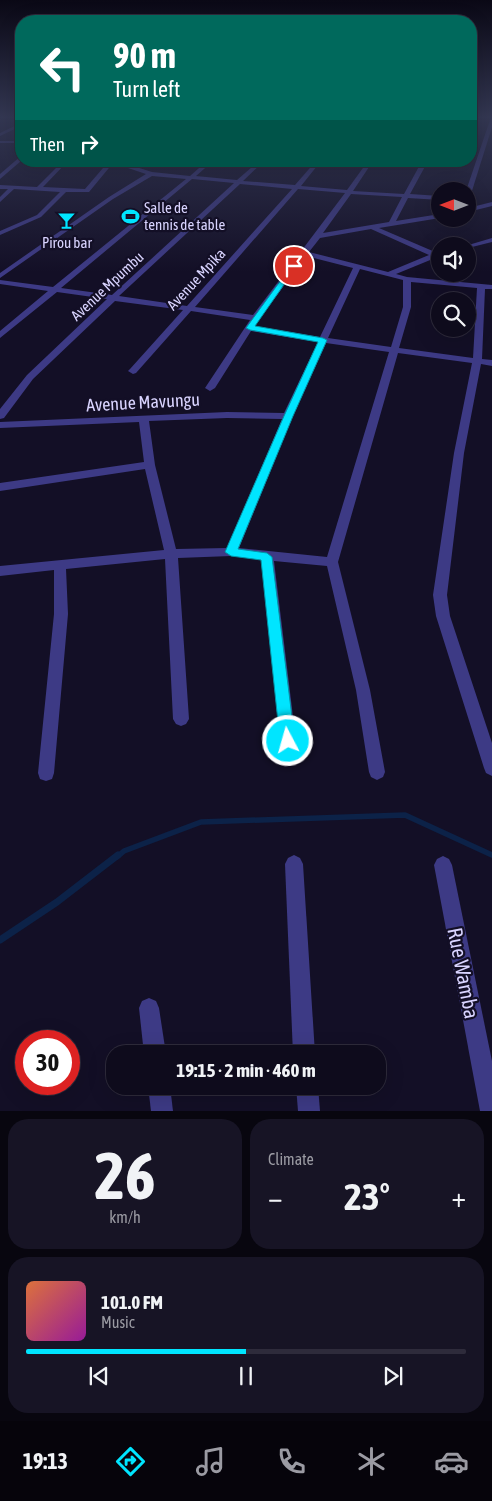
<!DOCTYPE html>
<html lang="en">
<head>
<meta charset="utf-8">
<style>
  :root { --surface:#0e0b1c; --page:#171425; --text:#f1f3f6; --muted:#9b9ba3; --line:#2e2b3b; --accent:#00e5ff }
  body { margin:0; font-family:"Asap Condensed",sans-serif; background:var(--page); color:var(--text); height:100vh; display:flex; flex-direction:column; font-size:19px; white-space:nowrap }
  * { box-sizing:border-box; margin:0 }
  p { font-size:16px; color:var(--muted) }
  .icon { flex:none; width:28px; height:28px; fill:none; stroke:currentColor; stroke-width:2; stroke-linecap:round; stroke-linejoin:round }
  .map { position:relative; height:1111px; overflow:hidden }
  .drawer { display:flex; flex-direction:column; gap:8px; padding:8px; background:#08060f; flex:1 }
  .drawer>* { flex:none }
  .top-card { position:absolute; left:15px; top:15px; width:462px; height:152px; border-radius:20px; box-shadow:0 5px 20px #0002,0 0 0 1px var(--line); background:#00695c; color:#fff; overflow:hidden }
  .needle { width:32px; rotate:270deg }
  .fabs { position:absolute; left:431px; top:182px; display:grid; gap:10px }
  .fabs a { display:grid; place-items:center; width:45px; height:45px; border-radius:50%; background:var(--surface); box-shadow:0 5px 20px #0002,0 0 0 1px var(--line); font-size:25px }
  .speed { position:absolute; left:15px; top:1030px; display:flex; gap:10px; font-size:25px; font-weight:700; text-align:center }
  .speed>* { display:grid; place-content:center; width:65px; height:65px; border-radius:50%; background:var(--surface); box-shadow:0 5px 20px #0002,0 0 0 1px var(--line); line-height:1 }
  .speed .limit { border:8px solid #d22; background:#fff; color:#111 }
  .pin { position:absolute; display:grid; place-items:center; width:42px; height:42px; color:#fff; margin:-21px; border:2px solid #fff; border-radius:50%; box-shadow:0 1px 5px #0007 }
  .me { position:absolute; width:55px; margin:-28px; rotate:354deg; stroke-linejoin:round; filter:drop-shadow(0 0 4px #0008) }
  .turn { display:flex; align-items:center; gap:18px; height:105px; padding:0 15px; font-size:22px }
  .turn .icon { width:65px; height:65px; stroke-width:2.5 }
  .turn b { display:block; font-size:35px; line-height:42px }
  .then { display:flex; align-items:center; height:48px; padding:0 15px; background:#0003; gap:10px; font-size:19px }
  .big { font-size:38px; font-weight:700; line-height:1.1 }
  .drawer .card { flex:1; display:flex; flex-direction:column; justify-content:center; gap:8px; min-width:0; padding:0 18px; border-radius:20px; background:var(--page) }
  .drawer .dial { align-items:center; gap:0 }
  .dial b { font-size:65px; line-height:1 }
  .song { display:flex; align-items:center; gap:15px }
  .cover { width:60px; height:60px; border-radius:8px; background:linear-gradient(135deg,hsl(20 70% 55%),hsl(300 70% 35%)) }
  .played { height:5px; border-radius:2px; background:linear-gradient(90deg,var(--accent) 50%,var(--line) 50%) }
  .keys { display:flex; justify-content:space-around; direction:ltr }
  .heat { display:flex; justify-content:space-between; align-items:center; font-size:28px; direction:ltr }
  .drawer .tiles { flex:1; display:grid; gap:8px; grid-template-columns:1fr 1fr }
  .card:last-child { grid-column:span 2 }
  .trip { position:absolute; left:106px; top:1045px; width:280px; height:50px; border-radius:20px; background:var(--surface); box-shadow:0 5px 20px #0002,0 0 0 1px var(--line); font-weight:700; line-height:50px; text-align:center }
  .dock { display:flex; height:80px; justify-content:space-around; align-items:center; background:#06040b; color:var(--muted) }
  .dock .icon { width:35px; height:35px }
  .dock .active { color:var(--accent) }
  .dock b { font-size:22px; color:var(--text) }
  .map>svg:first-child { display:block }
</style>
</head>
<body>
<div class="map">
<svg width="492" height="1111" viewBox="0 0 492 1111">
  <rect width="100%" height="100%" fill="#130f26"/>
  <g fill="none" stroke-linecap="round" stroke-linejoin="round">
    <!-- stream-far1 -->
    <path stroke="#0c2248" stroke-width="5.5" d="M 117,857 L 124,851 L 201,822 L 405,815 L 492,855"/>
    <!-- stream -->
    <path stroke="#0c2248" stroke-width="7" d="M 0,940 L 57,902 L 118,855"/>
    <!-- street -->
    <g fill="#3d3a85" fill-rule="evenodd">
      <path d="M 492,119 L 492,127 L 471,194 L 468,196 L 466,191 L 490,120 Z"/>
      <path d="M 21,123 L 21,126 L 0,136 L 0,133 Z"/>
      <rect x="0" y="141" width="21" height="2"/>
      <path d="M 21,156 L 21,161 L 0,179 L 0,174 Z"/>
      <path d="M 63,161 L 68,161 L 43,187 L 85,189 L 109,161 L 117,161 L 152,172 L 190,176 L 207,161 L 213,161 L 196,176 L 237,180 L 259,161 L 264,161 L 243,181 L 295,185 L 316,161 L 321,161 L 301,186 L 347,190 L 368,161 L 373,161 L 353,191 L 404,194 L 422,161 L 428,161 L 410,194 L 440,196 L 440,200 L 408,198 L 396,221 L 440,214 L 440,218 L 379,228 L 435,252 L 440,251 L 440,256 L 396,274 L 407,277 L 492,285 L 492,289 L 485,289 L 482,359 L 492,360 L 492,366 L 481,364 L 464,453 L 447,595 L 450,616 L 492,743 L 492,776 L 486,773 L 484,768 L 436,616 L 433,595 L 454,453 L 472,363 L 398,353 L 338,562 L 370,690 L 385,772 L 383,777 L 377,780 L 371,777 L 369,772 L 356,690 L 327,566 L 274,561 L 296,741 L 294,746 L 288,748 L 282,746 L 280,741 L 261,559 L 231,556 L 178,558 L 189,719 L 186,724 L 181,726 L 176,724 L 173,719 L 165,559 L 66,569 L 68,614 L 54,773 L 52,779 L 46,781 L 40,779 L 38,773 L 54,614 L 54,570 L 0,576 L 0,566 L 164,550 L 145,469 L 0,491 L 0,483 L 144,462 L 139,422 L 0,428 L 0,422 L 227,412 L 284,413 L 318,342 L 251,331 L 215,388 L 210,391 L 205,388 L 250,320 L 191,311 L 136,373 L 133,374 L 128,371 L 130,369 L 183,310 L 115,301 L 33,379 L 4,418 L 0,419 L 0,409 L 27,375 L 107,299 L 57,292 L 0,338 L 0,331 L 48,291 L 0,284 L 0,280 L 53,287 L 186,179 L 152,176 L 113,199 L 0,278 L 0,273 L 109,197 L 146,174 L 113,163 L 89,192 L 66,192 L 41,217 L 0,235 L 0,231 L 37,215 L 60,192 L 14,189 L 0,202 L 0,197 L 8,189 L 0,189 L 0,185 L 37,187 ZM 192,179 L 234,183 L 112,295 L 61,288 ZM 240,184 L 292,189 L 187,306 L 119,296 ZM 298,189 L 345,193 L 253,315 L 195,307 ZM 351,194 L 402,197 L 389,222 L 323,233 ZM 371,229 L 429,255 L 388,272 L 309,252 L 320,238 ZM 306,256 L 353,268 L 320,337 L 254,326 ZM 360,269 L 403,280 L 403,307 L 391,347 L 328,338 ZM 411,282 L 477,288 L 473,358 L 399,348 L 411,307 ZM 326,343 L 389,352 L 327,557 L 239,548 L 293,416 ZM 227,418 L 282,419 L 227,548 L 176,549 L 155,465 L 149,421 Z"/>
      <path d="M 492,202 L 492,206 L 468,212 L 468,208 Z"/>
      <path d="M 492,238 L 492,242 L 468,248 L 465,246 Z"/>
      <path d="M 294,855 L 300,858 L 303,864 L 315,1054 L 293,1054 L 285,864 L 288,858 Z"/>
      <path d="M 443,856 L 449,859 L 452,865 L 492,1061 L 492,1111 L 480,1111 L 434,865 L 437,859 Z"/>
      <path d="M 149,998 L 156,1001 L 159,1008 L 166,1054 L 144,1054 L 139,1008 L 142,1001 Z"/>
      <path d="M 148,1086 L 170,1086 L 173,1111 L 151,1111 Z"/>
      <path d="M 296,1086 L 318,1086 L 320,1111 L 298,1111 Z"/>
    </g>
  </g>
  <!-- sky -->
  <linearGradient id="sky" x2="0" y2="1"><stop stop-color="#0a0815"/><stop offset="0.43" stop-color="#333752"/><stop offset="1" stop-color="#333752" stop-opacity="0"/></linearGradient>
  <rect width="492" height="272" fill="url(#sky)"/>
  <!-- route -->
  <path fill="#00e5ff" stroke="#0095a6" d="M 292,265 L 297,266 L 255,326 L 323,338 L 327,340 L 293,416 L 238,549 L 267,553 L 272,557 L 295,741 L 293,746 L 288,747 L 282,746 L 280,741 L 261,560 L 231,556 L 225,552 L 284,416 L 318,342 L 250,330 L 246,328 Z"/>
  <!-- icons -->
  <defs>
    <symbol id="stadium-bare" viewBox="-9 -9 18 18"><path d="M0-5a6.5 5 0 1 0 0 10a6.5 5 0 1 0 0-10ZM-3.5-1.8h7v3.6h-7Z" fill="#00e5ff" stroke="#130f26" stroke-width="2.5" paint-order="stroke"/></symbol>
    <symbol id="bar-bare" viewBox="-9 -9 18 18"><path d="M-6-5H6L.8 .8V4.5H3.5V6h-7V4.5H-.8V.8Z" fill="#00e5ff" stroke="#130f26" stroke-width="2.5" paint-order="stroke"/></symbol>
  </defs>
  <g fill-rule="evenodd">
    <use href="#stadium-bare" x="118" y="204" width="25" height="25"/>
    <use href="#bar-bare" x="54" y="208" width="25" height="25"/>
  </g>
  <g text-anchor="middle" dominant-baseline="central" stroke-width="4.5" stroke-linejoin="round" paint-order="stroke">
    <!-- far-poi labels -->
    <g font-size="15" fill="#d9d4ff" stroke="#130f26" text-anchor="start">
      <text x="144" y="207">Salle de<tspan x="144" dy="17">tennis de table</tspan></text>
      <text x="67" y="242" text-anchor="middle">Pirou bar</text>
    </g>
    <!-- far-street labels -->
    <g font-size="15" fill="#d9d4ff" stroke="#130f26">
      <text transform="translate(196 279) rotate(-47)">Avenue Mpika</text>
      <text transform="translate(107 286) rotate(-43)">Avenue Mpumbu</text>
    </g>
    <!-- street labels -->
    <g font-size="18" fill="#d9d4ff" stroke="#130f26">
      <text transform="translate(143 402) rotate(-3)">Avenue Mavungu</text>
    </g>
    <!-- near-street labels -->
    <g font-size="21" fill="#d9d4ff" stroke="#130f26">
      <text transform="translate(464 973) rotate(79)">Rue Wamba</text>
    </g>
  </g>
</svg>
<div class="fabs">
<a><svg class="needle" viewBox="-14 -14 28 28"><path d="M0-13l5 13h-10z" fill="#e53935"/><path d="M0 13l5-13h-10z" fill="#9b9ba3"/></svg></a>
<a><svg class="icon" aria-label="sound" viewBox="0 0 24 24"><path d="M4 9h4l5-4v14l-5-4H4zM17 9q2 3 0 6"/></svg></a>
<a><svg class="icon" aria-label="search" viewBox="0 0 24 24"><circle cx="10" cy="10" r="6"/><path d="M15 15l6 6"/></svg></a>
</div>
<div class="speed"><div class="limit">30</div></div>
<div class="pin" style="left:294px;top:266px;background:#d93025"><svg class="icon" aria-label="arrive" viewBox="0 0 24 24"><path d="M6 21V4h12l-3 4 3 4H6"/></svg></div>
<svg class="me" style="left:288px;top:741px" viewBox="-20 -20 40 40"><circle r="17" fill="#00e5ff" stroke="#fff" stroke-width="3"/><path d="M0-11L8 9 0 5-8 9z" fill="#fff"/></svg>
<div class="trip">19:15 · 2 min · 460 m</div>
<div class="top-card">
<div class="turn"><svg class="icon" aria-label="left" viewBox="0 0 24 24"><path d="M17 20v-9H6M10 6l-5 5 5 5"/></svg><div><b>90 m</b>Turn left</div></div>
<div class="then">Then<svg class="icon" aria-label="right" viewBox="0 0 24 24"><path d="M7 20v-9h11M14 6l5 5-5 5"/></svg></div>
</div>
</div>
<section class="drawer">
<div class="tiles">
<div class="card dial"><b>26</b><p>km/h</p></div>
<div class="card"><p>Climate</p>
<div class="heat"><a>−</a><b class="big">23°</b><a>+</a></div>
</div>
<div class="card">
<div class="song"><i class="cover"></i><div><b>101.0 FM</b><p>Music</p></div></div>
<div class="played"></div>
<div class="keys"><svg class="icon" aria-label="previous" viewBox="0 0 24 24"><path d="M18 5L8 12l10 7zM5 5v14"/></svg><svg class="icon" aria-label="pause" viewBox="0 0 24 24"><path d="M8 5v14M16 5v14"/></svg><svg class="icon" aria-label="next" viewBox="0 0 24 24"><path d="M6 5l10 7-10 7zM19 5v14"/></svg></div>
</div>
</div>
</section>
<nav class="dock">
<b>19:13</b>
<svg class="icon active" aria-label="directions" viewBox="0 0 24 24"><path d="M12 3l9 9-9 9-9-9zM9 14v-3h6M13 9l2 2-2 2"/></svg>
<svg class="icon" aria-label="music" viewBox="0 0 24 24"><path d="M9 18V5l10-2v13"/><circle cx="6" cy="18" r="3"/><circle cx="16" cy="16" r="3"/></svg>
<svg class="icon" aria-label="phone" viewBox="0 0 24 24"><path d="M5 4h4l2 5-3 2q2 4 5 5l2-3 5 2v4C11 20 4 13 5 4z"/></svg>
<svg class="icon" aria-label="climate" viewBox="0 0 24 24"><path d="M12 3v18M4 7l16 10M4 17L20 7"/></svg>
<svg class="icon" aria-label="car" viewBox="0 0 24 24"><path d="M5 17H2v-5l4-1 3-4h7l3 4 3 1v5h-3M9 17h6M6 11h13"/><circle cx="7" cy="17" r="2"/><circle cx="17" cy="17" r="2"/></svg>
</nav>
</body>
</html>
